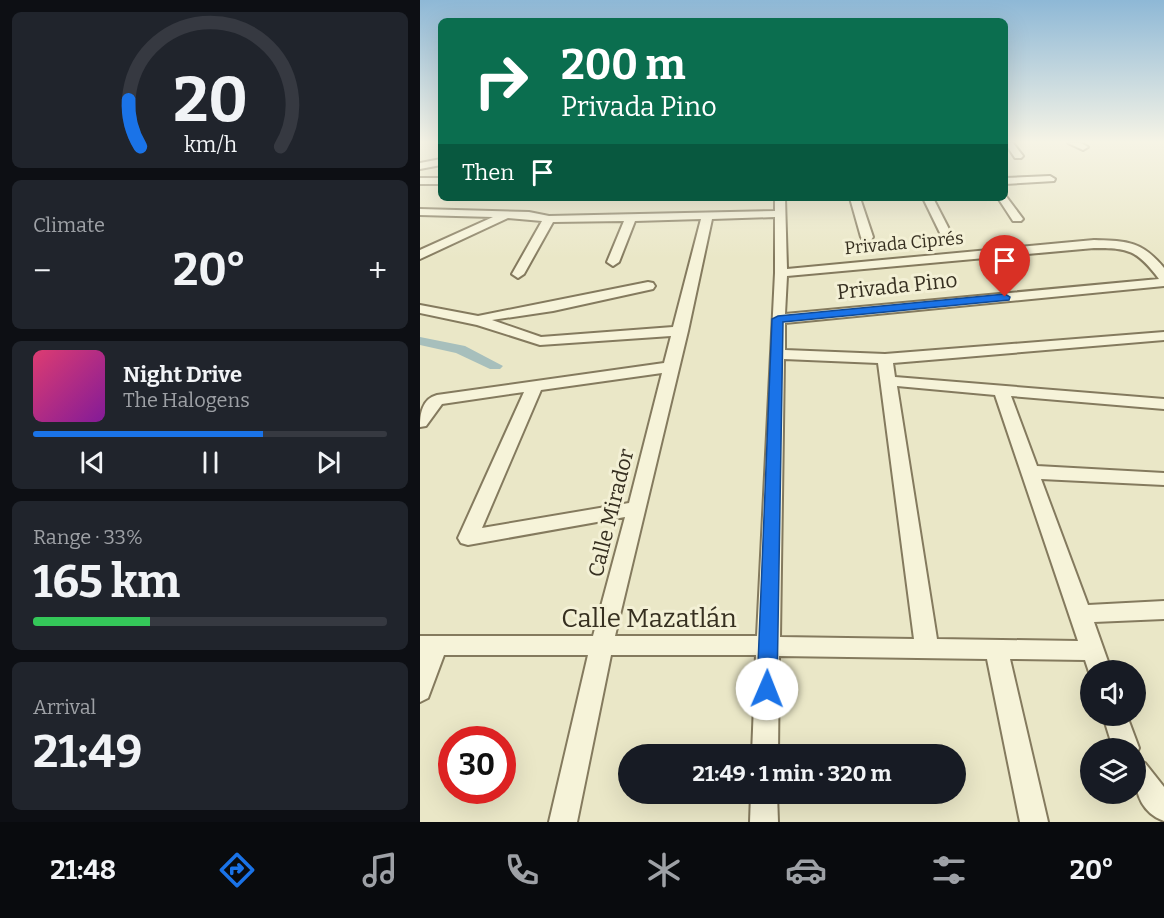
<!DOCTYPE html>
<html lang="en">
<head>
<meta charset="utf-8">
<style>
  :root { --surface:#171b24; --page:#20242c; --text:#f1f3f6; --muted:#9ea1a6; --line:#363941; --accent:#1a73e8 }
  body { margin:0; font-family:Bitter,serif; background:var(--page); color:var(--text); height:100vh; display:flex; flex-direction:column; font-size:22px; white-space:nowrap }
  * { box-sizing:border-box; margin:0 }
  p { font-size:20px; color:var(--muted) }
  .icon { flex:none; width:33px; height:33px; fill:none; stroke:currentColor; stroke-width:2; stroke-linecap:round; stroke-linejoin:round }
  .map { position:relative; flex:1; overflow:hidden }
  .sheet { display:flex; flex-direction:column; gap:12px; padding:12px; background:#0d0f14; width:420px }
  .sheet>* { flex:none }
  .top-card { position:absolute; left:18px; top:18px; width:570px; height:183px; border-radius:9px; box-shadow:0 6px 24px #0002; background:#0b6e4f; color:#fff; overflow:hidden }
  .buttons { position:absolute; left:660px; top:660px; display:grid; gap:12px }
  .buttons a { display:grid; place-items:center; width:66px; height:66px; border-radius:50%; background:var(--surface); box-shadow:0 6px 24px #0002; font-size:30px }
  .speed { position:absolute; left:18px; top:726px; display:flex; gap:12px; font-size:30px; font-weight:700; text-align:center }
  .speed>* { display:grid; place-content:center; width:78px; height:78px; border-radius:50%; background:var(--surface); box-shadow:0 6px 24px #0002; line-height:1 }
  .speed .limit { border:9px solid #d22; background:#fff; color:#111 }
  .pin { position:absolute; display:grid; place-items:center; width:51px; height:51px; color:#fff; margin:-62px -26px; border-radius:50% 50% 50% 0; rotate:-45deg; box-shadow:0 0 6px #0007 }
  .pin .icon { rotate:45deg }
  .me { position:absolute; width:66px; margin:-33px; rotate:1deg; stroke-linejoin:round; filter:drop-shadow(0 0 4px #0008) }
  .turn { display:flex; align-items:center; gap:21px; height:126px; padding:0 24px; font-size:27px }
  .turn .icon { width:78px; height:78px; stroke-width:2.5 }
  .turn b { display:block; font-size:42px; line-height:51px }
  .then { display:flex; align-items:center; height:57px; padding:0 24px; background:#0003; gap:12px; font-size:22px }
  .big { font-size:45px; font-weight:700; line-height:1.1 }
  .sheet .card { flex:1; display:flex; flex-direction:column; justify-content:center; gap:9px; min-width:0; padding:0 21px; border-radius:9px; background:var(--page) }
  .sheet .dial { align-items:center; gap:0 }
  .dial svg { height:156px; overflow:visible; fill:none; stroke:var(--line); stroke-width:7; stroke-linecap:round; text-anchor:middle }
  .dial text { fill:var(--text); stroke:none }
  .song { display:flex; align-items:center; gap:18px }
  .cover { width:72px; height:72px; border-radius:9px; background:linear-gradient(135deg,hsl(340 70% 55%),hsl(290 70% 35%)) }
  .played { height:6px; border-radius:3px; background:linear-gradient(90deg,var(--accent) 65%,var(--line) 65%) }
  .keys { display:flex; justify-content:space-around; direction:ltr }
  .heat { display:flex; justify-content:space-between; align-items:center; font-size:33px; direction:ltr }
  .charge { height:9px; border-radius:4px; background:linear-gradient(90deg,#34c759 33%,var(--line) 0) }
  .trip { position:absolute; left:198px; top:744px; width:348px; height:60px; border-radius:30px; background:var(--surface); box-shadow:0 6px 24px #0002; font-weight:700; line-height:60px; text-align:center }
  .tab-bar { display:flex; height:96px; justify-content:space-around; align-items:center; background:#090b0e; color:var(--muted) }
  .tab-bar .icon { width:42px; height:42px }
  .tab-bar .selected { color:var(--accent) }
  .tab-bar b { font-size:27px; color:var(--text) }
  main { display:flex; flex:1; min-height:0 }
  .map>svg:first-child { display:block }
</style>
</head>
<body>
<main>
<section class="sheet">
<div class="card dial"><svg viewBox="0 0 100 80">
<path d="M14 69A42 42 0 1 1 86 69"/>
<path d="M14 69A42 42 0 0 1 8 45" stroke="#1a73e8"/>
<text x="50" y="56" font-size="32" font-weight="700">20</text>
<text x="50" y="72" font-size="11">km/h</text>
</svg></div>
<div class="card"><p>Climate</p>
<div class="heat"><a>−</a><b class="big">20°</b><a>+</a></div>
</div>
<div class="card">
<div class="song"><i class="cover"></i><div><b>Night Drive</b><p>The Halogens</p></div></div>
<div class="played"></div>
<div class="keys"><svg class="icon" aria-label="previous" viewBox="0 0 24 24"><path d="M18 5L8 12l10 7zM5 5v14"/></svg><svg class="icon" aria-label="pause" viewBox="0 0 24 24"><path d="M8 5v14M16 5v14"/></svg><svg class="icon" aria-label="next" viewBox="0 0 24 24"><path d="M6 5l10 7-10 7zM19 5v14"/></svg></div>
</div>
<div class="card"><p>Range · 33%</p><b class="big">165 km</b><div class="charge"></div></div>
<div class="card"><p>Arrival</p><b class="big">21:49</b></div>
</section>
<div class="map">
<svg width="744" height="822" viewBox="0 0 744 822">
  <rect width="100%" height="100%" fill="#eae7c7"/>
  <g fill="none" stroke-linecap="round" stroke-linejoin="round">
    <!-- canal -->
    <path fill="#a7bfbc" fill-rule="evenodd" d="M 0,337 L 45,346 L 83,366 L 80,369 L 70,369 L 36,353 L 0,345 Z"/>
    <defs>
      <g id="minor">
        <path d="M 585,143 L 593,143 L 603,156 L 601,158 L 595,158 Z"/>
        <path d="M 648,143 L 661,143 L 668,147 L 663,150 Z"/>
        <path d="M 21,159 L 21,165 L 0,169 L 0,163 Z"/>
        <path d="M 630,176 L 635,179 L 634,181 L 585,184 L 585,178 Z"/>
        <rect x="0" y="178" width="21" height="6"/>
        <path d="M 585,195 L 603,219 L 601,221 L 593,221 L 578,198 L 585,198 Z"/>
        <path d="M 355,198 L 365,198 L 367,269 L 674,240 C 707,241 722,241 744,268 L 744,286 L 365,323 L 365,350 L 465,354 L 744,332 L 744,340 L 473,363 L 475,377 L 744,399 L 744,409 L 591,396 L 617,466 L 744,473 L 744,485 L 621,479 L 668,605 L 744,601 L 744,619 L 674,622 L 691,670 L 670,670 L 670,675 L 665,660 L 590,659 L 628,822 L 600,822 L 567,659 L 359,656 L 358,754 L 332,754 L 336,655 L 191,655 L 157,822 L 129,822 L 168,655 L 24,655 L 8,698 L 0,702 L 0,636 L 173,636 L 205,517 L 48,545 L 41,543 L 38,538 L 104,392 L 22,404 L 6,426 L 0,427 C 0,414 2,399 17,395 L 244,363 L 251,336 L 120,345 L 57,325 L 0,313 L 0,305 L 58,316 L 228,282 L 233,283 L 235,286 L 233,289 L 133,311 L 72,320 L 121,337 L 253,327 L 281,219 L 215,221 L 199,262 L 193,266 L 187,262 L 204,221 L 133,222 L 104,274 L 98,278 L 92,274 L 122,221 L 88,218 L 0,259 L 0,250 L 73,217 L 0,215 L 0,209 L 109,212 L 129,216 L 355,211 ZM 355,217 L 355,273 L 337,636 L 195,636 L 268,331 L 292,219 ZM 674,248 C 709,248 717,250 739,279 L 365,314 L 367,276 ZM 364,359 L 458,363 L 494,639 L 360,637 ZM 242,373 L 209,503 L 62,528 L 121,390 ZM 477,386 L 575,395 L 658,641 L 517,639 Z"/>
        <path d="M 430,198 L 440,198 L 453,237 L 451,240 L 443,240 L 441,237 Z"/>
        <path d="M 503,198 L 513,198 L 532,235 L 530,237 L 522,237 Z"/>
        <path d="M 683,716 L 707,716 L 719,748 L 716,755 L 716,748 L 693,748 Z"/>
        <path d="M 716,759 L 725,763 L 744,787 L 744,821 C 717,811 713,785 716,759 Z"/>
        <path d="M 331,794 L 357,794 L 358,822 L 330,822 Z"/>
      </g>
    </defs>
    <!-- minor casing -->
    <use href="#minor" stroke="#847a5e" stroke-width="4"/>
    <!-- minor -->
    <use href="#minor" fill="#f6f3d9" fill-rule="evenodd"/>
  </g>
  <!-- sky -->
  <linearGradient id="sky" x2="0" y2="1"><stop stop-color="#8eb8d6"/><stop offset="0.55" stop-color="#f6f4e6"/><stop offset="1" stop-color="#f6f4e6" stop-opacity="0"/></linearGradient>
  <rect width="744" height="258" fill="url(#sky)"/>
  <!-- route -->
  <path fill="#1a73e8" stroke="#114b97" stroke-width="1.5" d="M 585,294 L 590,297 L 589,300 L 363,322 L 357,689 L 354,695 L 347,698 L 340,695 L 337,689 L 352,319 L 358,316 Z"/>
  <g text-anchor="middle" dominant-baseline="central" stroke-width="6" stroke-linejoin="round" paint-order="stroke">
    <!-- far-street labels -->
    <g font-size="18" fill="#362f20" stroke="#f3f0d5">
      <text transform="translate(484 243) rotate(-5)">Privada Ciprés</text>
    </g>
    <!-- street labels -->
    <g font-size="21" fill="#362f20" stroke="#f3f0d5">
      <text transform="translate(477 286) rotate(-6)">Privada Pino</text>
      <text transform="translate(191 513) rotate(-76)">Calle Mirador</text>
    </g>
    <!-- near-street labels -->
    <g font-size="26" fill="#362f20" stroke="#f3f0d5">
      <text x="229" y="618">Calle Mazatlán</text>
    </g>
  </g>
</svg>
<div class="buttons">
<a><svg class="icon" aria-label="sound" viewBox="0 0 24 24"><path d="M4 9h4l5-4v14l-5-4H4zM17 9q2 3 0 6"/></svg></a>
<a><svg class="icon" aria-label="layers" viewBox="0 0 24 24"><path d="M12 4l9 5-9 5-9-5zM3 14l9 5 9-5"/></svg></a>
</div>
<div class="speed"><div class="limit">30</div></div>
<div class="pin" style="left:585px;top:297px;background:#d93025"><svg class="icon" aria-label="arrive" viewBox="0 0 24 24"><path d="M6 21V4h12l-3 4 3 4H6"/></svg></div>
<svg class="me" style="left:347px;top:689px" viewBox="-20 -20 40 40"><circle r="19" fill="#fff"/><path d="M0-13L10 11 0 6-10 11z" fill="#1a73e8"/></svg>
<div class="trip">21:49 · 1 min · 320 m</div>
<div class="top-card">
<div class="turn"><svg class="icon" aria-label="right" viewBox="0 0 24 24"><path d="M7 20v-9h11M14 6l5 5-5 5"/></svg><div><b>200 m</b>Privada Pino</div></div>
<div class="then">Then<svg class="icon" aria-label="arrive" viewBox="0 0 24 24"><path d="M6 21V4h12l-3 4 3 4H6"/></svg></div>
</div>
</div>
</main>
<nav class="tab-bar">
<b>21:48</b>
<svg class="icon selected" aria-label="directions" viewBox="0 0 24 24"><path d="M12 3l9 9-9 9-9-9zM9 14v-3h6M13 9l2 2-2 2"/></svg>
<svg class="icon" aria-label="music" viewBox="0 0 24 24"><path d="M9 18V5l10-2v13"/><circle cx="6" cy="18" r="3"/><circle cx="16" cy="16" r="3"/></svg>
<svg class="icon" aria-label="phone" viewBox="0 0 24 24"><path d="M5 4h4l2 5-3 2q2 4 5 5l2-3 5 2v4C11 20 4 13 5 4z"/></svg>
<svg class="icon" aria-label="climate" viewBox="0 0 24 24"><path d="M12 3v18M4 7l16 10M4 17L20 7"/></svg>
<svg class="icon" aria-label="car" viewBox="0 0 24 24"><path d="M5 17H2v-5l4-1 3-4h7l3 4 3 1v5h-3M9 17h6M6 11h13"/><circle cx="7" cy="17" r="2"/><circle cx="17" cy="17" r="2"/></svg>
<svg class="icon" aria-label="filters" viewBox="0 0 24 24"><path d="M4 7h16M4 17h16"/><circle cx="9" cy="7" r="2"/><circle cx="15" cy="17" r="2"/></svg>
<b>20°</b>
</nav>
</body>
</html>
